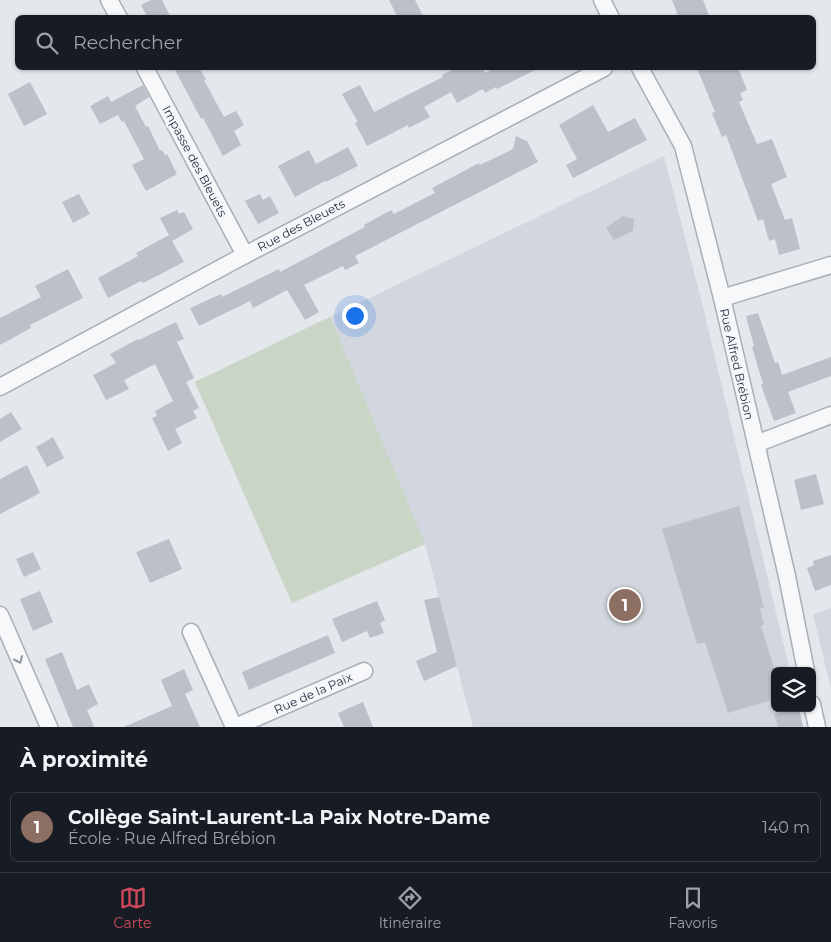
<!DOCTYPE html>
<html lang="fr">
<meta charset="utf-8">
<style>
body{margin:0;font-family:Montserrat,sans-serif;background:#20242c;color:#f1f3f6}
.controls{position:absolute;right:15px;bottom:15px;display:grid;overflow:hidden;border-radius:8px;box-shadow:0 1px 4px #0004}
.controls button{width:45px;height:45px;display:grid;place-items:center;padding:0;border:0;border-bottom:1px solid #363941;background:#171b24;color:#f1f3f6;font:25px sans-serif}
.you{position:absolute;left:354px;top:315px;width:18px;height:18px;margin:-12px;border:4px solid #fff;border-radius:50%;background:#1a73e8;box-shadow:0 0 0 8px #1a73e833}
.badge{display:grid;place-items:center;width:32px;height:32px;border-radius:50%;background:#d1495b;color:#fff;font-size:16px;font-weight:700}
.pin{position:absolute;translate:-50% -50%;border:2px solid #fff;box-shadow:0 1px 5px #0006}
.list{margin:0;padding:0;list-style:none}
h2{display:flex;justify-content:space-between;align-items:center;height:65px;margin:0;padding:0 20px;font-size:21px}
h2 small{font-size:16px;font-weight:400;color:#9ea1a6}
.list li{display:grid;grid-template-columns:32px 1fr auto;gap:15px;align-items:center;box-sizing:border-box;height:70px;margin:0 10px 10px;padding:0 10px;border:1px solid #363941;border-radius:8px}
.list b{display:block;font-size:19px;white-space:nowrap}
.list p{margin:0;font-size:16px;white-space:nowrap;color:#9ea1a6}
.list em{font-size:16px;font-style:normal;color:#9ea1a6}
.icon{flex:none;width:28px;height:28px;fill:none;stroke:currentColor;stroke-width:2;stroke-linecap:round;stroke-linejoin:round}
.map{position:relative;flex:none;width:831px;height:727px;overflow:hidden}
.search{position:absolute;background:#171b24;box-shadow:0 1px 4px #0004;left:15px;right:15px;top:15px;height:55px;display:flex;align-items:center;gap:12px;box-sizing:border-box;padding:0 18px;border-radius:8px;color:#9ea1a6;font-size:19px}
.sheet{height:145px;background:#171b24}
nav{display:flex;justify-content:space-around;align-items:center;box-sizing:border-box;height:70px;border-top:1px solid #363941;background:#171b24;font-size:14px;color:#9ea1a6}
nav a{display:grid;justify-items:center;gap:2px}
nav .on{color:#d1495b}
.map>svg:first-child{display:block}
</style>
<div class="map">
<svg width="831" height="727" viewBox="0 0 831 727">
<rect width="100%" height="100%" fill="#e4e7ec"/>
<!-- built -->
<g fill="#d2d6de">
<path d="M 664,156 L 702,303 L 790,671 L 775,671 L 775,708 L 798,708 L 803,727 L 473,727 L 425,544 L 292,603 L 195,382 Z"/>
<path d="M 831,608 L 831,689 L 813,614 Z"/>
</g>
<!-- green -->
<path fill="#c9d6c5" d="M 330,317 L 425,544 L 292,603 L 195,382 Z"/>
<!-- building -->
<g fill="#bbc0ca">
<path d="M 151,0 L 162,0 L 171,18 L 148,18 L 141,5 Z"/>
<path d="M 389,0 L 415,0 L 424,18 L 398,18 Z"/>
<path d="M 672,0 L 703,0 L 710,18 L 679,18 Z"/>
<path d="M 174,68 L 199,68 L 206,79 L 204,80 L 224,117 L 236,111 L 244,125 L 234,131 L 241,145 L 223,156 L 203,118 L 201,119 Z"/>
<path d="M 456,68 L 482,68 L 485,73 L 495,68 L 539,68 L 497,89 L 496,87 L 485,93 L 483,89 L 457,103 L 451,92 L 424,107 L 430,117 L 409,128 L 408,125 L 367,146 L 355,123 L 358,122 L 342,94 L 360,85 L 374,112 L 443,77 L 442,75 Z"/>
<path d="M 697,68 L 738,68 L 747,90 L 740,93 L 743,100 L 739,102 L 757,144 L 772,139 L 787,177 L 771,184 L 785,220 L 792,218 L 800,249 L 779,255 L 775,239 L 769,241 L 763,219 L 758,221 L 726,135 L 722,137 L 712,113 L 715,112 Z"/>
<path d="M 30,82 L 47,114 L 24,126 L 8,94 Z"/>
<path d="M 143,85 L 149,97 L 135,106 L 146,127 L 148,126 L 160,151 L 162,150 L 165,155 L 167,154 L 177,174 L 146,191 L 132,165 L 144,159 L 124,121 L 122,122 L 118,115 L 100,124 L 90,106 L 108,96 L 111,102 Z"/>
<path d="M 593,105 L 608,132 L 635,118 L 647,140 L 573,178 L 566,165 L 577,159 L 559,125 Z"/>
<path d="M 516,136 L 527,141 L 538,162 L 355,256 L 359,263 L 345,270 L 343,266 L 304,285 L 319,312 L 305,320 L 287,290 L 253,308 L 250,301 L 199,326 L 190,308 L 221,294 L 222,297 L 279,269 L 280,272 L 365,227 L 364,225 L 391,210 L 394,214 L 435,193 L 432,188 L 479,163 L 480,165 L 513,149 Z"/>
<path d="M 348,147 L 358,166 L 326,182 L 325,181 L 295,197 L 278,166 L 309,150 L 316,164 Z"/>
<path d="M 79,194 L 90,214 L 73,223 L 62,202 Z"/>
<path d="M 260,194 L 263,200 L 270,196 L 279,213 L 258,224 L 245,201 Z"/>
<path d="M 177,210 L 179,214 L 184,212 L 193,229 L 172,241 L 184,262 L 143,283 L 141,281 L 108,298 L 98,278 L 138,256 L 136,253 L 169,235 L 171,239 L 160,218 Z"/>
<path d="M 623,216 L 634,219 L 633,231 L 614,240 L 606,228 Z"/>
<path d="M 68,269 L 83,298 L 30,325 L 31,328 L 0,345 L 0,318 L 41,297 L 35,286 Z"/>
<path d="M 758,313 L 775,363 L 778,362 L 782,375 L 831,357 L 831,376 L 788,392 L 796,413 L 774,421 L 761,385 L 763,384 L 752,347 L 754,346 L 746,316 Z"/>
<path d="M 176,322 L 184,339 L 177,342 L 194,378 L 186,382 L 199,408 L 193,411 L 197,418 L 175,429 L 182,443 L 168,451 L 152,418 L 157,416 L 155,411 L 173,401 L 155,364 L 124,380 L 129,389 L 106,400 L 93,375 L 116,363 L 110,354 L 138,339 L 139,340 Z"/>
<path d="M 11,412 L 22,429 L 0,442 L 0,419 Z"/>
<path d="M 53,437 L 64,458 L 47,467 L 36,447 Z"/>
<path d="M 27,465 L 40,493 L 0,514 L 0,479 Z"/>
<path d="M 816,474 L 824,504 L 801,510 L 794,480 Z"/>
<path d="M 739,506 L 764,608 L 760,608 L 764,625 L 761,626 L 775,671 L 775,699 L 728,713 L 705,642 L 697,644 L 662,529 Z"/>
<path d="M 169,539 L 182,569 L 150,583 L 136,552 Z"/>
<path d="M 33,552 L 41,569 L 24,577 L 16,559 Z"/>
<path d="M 831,555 L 831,585 L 815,591 L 807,568 L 814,565 L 813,561 Z"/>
<path d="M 40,591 L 53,622 L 33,631 L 20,599 Z"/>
<path d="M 439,597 L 457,666 L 424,681 L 416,661 L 437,652 L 424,600 Z"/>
<path d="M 377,601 L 385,620 L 380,623 L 384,633 L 370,638 L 367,631 L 342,642 L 332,619 Z"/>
<path d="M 328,635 L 335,653 L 249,690 L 242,672 Z"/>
<path d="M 62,652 L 77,690 L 89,684 L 98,704 L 87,710 L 94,727 L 73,727 L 45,659 Z"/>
<path d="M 184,669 L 193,690 L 185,694 L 200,727 L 124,727 L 172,706 L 161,680 Z"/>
<path d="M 363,702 L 373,727 L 344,727 L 338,713 Z"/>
<path d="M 792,708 L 799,708 L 803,727 L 778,727 L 774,714 Z"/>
</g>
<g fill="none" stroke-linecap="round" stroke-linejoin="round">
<!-- minor casing -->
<g stroke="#a9aeb7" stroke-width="19">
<g id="minor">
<path d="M 109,0 L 119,18"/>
<path d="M 602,0 L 611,18"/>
<path d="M 145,68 L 245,255"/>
<path d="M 640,68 L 683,146 L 722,298 L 787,576 L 806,671"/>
<path d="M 722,298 L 831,265"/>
<path d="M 0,387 L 245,255 L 604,68"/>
<path d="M 756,444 L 831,415"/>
<path d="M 0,615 L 49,727"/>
<path d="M 191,632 L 234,727"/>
<path d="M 812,704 L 817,727"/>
<path d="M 235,727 L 364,671"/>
</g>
</g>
<!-- minor -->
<use href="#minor" stroke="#f7f8fa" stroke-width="16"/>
</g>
<!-- one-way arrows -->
<defs><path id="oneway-chevron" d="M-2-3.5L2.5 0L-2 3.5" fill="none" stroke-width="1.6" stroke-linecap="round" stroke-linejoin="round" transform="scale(1.25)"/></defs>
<use stroke="#9196a0" href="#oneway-chevron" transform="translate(19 660) rotate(66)"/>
<g text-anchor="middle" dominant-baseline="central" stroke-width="5" stroke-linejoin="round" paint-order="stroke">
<!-- street labels -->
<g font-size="12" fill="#2b3445" stroke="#f4f6f9">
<text transform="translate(195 161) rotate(62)">Impasse des Bleuets</text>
<text transform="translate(301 225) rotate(-28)">Rue des Bleuets</text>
<text transform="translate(737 364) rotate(77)">Rue Alfred Brébion</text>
<text transform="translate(313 693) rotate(-24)">Rue de la Paix</text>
</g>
</g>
</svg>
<div class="controls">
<button><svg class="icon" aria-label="layers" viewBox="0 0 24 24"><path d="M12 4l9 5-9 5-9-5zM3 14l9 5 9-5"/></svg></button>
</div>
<div class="you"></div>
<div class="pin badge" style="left:625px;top:605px;background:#8d6e63">1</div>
<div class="search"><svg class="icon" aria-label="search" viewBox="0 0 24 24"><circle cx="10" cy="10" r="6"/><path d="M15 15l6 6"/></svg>Rechercher</div>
</div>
<section class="sheet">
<h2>À proximité<small></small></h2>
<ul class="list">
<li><span class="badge" style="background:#8d6e63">1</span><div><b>Collège Saint-Laurent-La Paix Notre-Dame</b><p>École · Rue Alfred Brébion</p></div><em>140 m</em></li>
</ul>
</section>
<nav>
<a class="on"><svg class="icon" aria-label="map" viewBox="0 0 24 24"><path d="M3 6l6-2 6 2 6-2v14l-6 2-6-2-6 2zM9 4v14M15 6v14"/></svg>Carte</a>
<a><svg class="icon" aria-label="directions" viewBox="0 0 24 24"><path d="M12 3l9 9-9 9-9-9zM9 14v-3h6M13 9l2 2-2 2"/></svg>Itinéraire</a>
<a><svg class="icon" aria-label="saved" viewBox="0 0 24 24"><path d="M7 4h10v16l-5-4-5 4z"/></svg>Favoris</a>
</nav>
